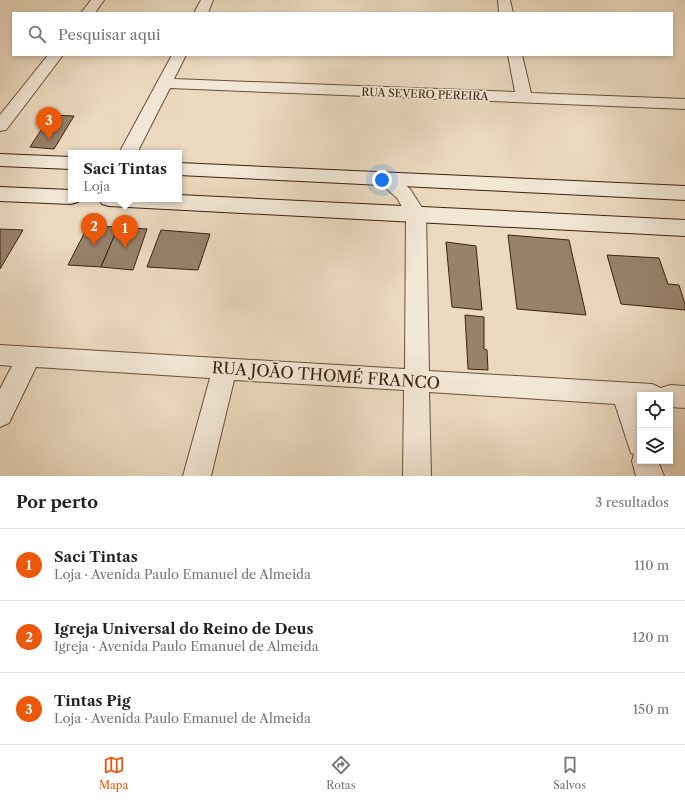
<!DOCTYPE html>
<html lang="pt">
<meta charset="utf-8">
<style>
body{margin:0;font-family:"Libre Caslon Text",serif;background:#f2f2f2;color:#222}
.controls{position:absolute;right:12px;bottom:12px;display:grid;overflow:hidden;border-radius:0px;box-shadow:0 2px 6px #0003}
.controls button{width:36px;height:36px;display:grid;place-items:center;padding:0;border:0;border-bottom:1px solid #e0e0e0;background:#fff;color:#222;font:20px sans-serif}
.you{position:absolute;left:382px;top:180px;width:14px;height:14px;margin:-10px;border:3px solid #fff;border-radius:50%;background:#1a73e8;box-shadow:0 0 0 6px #1a73e833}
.badge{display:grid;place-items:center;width:26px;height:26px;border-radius:50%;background:#ea580c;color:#fff;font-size:13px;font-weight:700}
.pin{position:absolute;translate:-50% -33px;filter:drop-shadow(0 1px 2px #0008)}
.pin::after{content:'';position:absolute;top:21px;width:14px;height:12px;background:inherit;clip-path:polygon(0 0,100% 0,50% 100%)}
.popup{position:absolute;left:68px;top:150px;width:114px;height:52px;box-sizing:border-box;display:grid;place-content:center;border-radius:0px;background:#fff;filter:drop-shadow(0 1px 3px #0005);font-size:13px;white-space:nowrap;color:#767676}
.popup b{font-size:15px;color:#222}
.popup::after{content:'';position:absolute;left:50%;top:100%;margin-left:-8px;border:8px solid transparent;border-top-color:#fff}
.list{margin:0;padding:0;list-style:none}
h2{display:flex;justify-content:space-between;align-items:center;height:52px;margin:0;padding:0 16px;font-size:17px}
h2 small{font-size:13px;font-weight:400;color:#767676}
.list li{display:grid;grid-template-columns:26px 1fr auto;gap:12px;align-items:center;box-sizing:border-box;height:72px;padding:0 16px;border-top:1px solid #e0e0e0}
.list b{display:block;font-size:15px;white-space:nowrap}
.list p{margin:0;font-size:13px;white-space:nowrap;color:#767676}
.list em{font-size:13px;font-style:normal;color:#767676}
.icon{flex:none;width:22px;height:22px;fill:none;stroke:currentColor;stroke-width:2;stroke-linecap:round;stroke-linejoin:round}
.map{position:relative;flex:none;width:685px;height:476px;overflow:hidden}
.search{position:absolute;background:#fff;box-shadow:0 2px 6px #0003;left:12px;right:12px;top:12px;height:44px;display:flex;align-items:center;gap:10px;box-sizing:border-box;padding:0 14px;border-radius:0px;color:#767676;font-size:15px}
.sheet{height:268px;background:#fff}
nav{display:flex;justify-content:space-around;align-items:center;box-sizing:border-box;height:56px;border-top:1px solid #e0e0e0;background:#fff;font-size:11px;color:#767676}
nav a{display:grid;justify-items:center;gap:2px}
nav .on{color:#ea580c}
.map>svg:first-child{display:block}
</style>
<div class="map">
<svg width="685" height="476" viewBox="0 0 685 476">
<rect width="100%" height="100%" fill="#ecdac0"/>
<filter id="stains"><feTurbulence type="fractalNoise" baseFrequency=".005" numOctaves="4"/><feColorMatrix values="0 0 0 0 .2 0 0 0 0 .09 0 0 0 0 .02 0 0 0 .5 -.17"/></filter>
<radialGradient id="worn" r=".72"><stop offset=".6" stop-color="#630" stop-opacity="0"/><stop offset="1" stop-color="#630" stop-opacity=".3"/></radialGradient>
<!-- building -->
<g fill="#98826b" stroke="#3e220e">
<path d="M 51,115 L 74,116 L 54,149 L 30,147 Z"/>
<path d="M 88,226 L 118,227 L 101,267 L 68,265 Z"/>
<path d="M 118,227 L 147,229 L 133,270 L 101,267 Z"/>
<path d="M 0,229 L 23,230 L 0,269 Z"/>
<path d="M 161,230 L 210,234 L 198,270 L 147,267 Z"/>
<path d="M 508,235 L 569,240 L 586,315 L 517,309 Z"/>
<path d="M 446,242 L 476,246 L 482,310 L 452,307 Z"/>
<path d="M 607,255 L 659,258 L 668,284 L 679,285 L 685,304 L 685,310 L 621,304 Z"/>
<path d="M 465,315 L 484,317 L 484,349 L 487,350 L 488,370 L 468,369 Z"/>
</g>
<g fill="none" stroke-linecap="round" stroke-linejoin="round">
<!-- street casing -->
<g stroke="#6a503a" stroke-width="2">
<g id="street">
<path d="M 91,0 L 104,0 L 95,13 L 81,13 Z"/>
<path d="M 201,0 L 213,0 L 208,13 L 194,13 Z"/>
<path d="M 498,0 L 510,0 L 513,13 L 499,13 Z"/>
<path d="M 48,55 L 63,55 L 6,130 L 0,131 L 0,115 Z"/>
<path d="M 172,55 L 186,55 L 174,79 L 515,92 L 508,55 L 522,55 L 531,93 L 685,99 L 685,109 L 170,88 L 137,153 L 119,153 Z"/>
<path d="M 385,172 L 397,177 L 410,189 L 426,214 L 429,371 L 652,384 L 661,388 L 670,385 L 685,386 L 685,408 L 670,407 L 670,395 L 640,395 L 640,461 L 658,461 L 664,476 L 636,476 L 632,461 L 634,454 L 631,453 L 615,404 L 429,392 L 431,476 L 403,476 L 404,390 L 234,380 L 211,476 L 183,476 L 210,378 L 36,367 L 9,423 L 0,427 L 0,389 L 12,366 L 0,365 L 0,345 L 405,369 L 406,214 L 397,198 L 379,182 L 376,178 L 379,174 Z"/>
</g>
</g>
<!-- secondary casing -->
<g stroke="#3e220e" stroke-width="2">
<g id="secondary">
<path d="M 0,154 L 71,157 L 71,169 L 0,166 Z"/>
<path d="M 179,163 L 685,186 L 685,200 L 179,175 Z"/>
<path d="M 0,187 L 71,190 L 71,199 L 80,199 L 78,202 L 71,204 L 0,201 Z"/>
<path d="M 179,195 L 685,220 L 685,236 L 109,206 L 102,204 L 99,199 L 179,199 Z"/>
</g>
</g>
<!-- street -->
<use href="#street" fill="#f3e7d6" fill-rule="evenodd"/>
<!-- secondary -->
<use href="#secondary" fill="#f3e7d6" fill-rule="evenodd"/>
</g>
<g text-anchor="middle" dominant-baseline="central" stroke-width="3.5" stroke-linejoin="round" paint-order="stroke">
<!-- far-street labels -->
<g font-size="11" fill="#3e220e" stroke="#f3e7d6">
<text transform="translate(425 94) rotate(2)">RUA SEVERO PEREIRA</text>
</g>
<!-- near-street labels -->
<g font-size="16" fill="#3e220e" stroke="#f3e7d6">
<text transform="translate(326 375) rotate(4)">RUA JOÃO THOMÉ FRANCO</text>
</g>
</g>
<rect width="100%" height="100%" filter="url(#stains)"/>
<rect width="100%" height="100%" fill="url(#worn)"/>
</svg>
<div class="controls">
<button><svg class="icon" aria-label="locate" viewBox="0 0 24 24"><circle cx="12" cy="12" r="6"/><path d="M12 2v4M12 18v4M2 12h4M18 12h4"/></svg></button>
<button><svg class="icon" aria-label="layers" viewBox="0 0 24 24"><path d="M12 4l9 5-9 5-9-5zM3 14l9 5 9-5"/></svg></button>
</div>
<div class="you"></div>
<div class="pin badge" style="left:125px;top:248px">1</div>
<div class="popup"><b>Saci Tintas</b>Loja</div>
<div class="pin badge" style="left:94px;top:246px">2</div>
<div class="pin badge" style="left:49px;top:140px">3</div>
<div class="search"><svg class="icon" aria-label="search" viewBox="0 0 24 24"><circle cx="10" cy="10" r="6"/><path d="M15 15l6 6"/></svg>Pesquisar aqui</div>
</div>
<section class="sheet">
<h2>Por perto<small>3 resultados</small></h2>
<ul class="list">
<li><span class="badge">1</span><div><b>Saci Tintas</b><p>Loja · Avenida Paulo Emanuel de Almeida</p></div><em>110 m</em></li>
<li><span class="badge">2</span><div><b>Igreja Universal do Reino de Deus</b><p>Igreja · Avenida Paulo Emanuel de Almeida</p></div><em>120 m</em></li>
<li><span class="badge">3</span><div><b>Tintas Pig</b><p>Loja · Avenida Paulo Emanuel de Almeida</p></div><em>150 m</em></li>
</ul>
</section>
<nav>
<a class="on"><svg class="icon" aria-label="map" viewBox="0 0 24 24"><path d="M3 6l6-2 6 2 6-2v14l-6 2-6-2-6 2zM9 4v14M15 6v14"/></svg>Mapa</a>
<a><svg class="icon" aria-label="directions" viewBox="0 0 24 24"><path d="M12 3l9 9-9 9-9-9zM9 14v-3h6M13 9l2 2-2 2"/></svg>Rotas</a>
<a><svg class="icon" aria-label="saved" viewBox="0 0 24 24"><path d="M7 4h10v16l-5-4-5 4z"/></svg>Salvos</a>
</nav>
